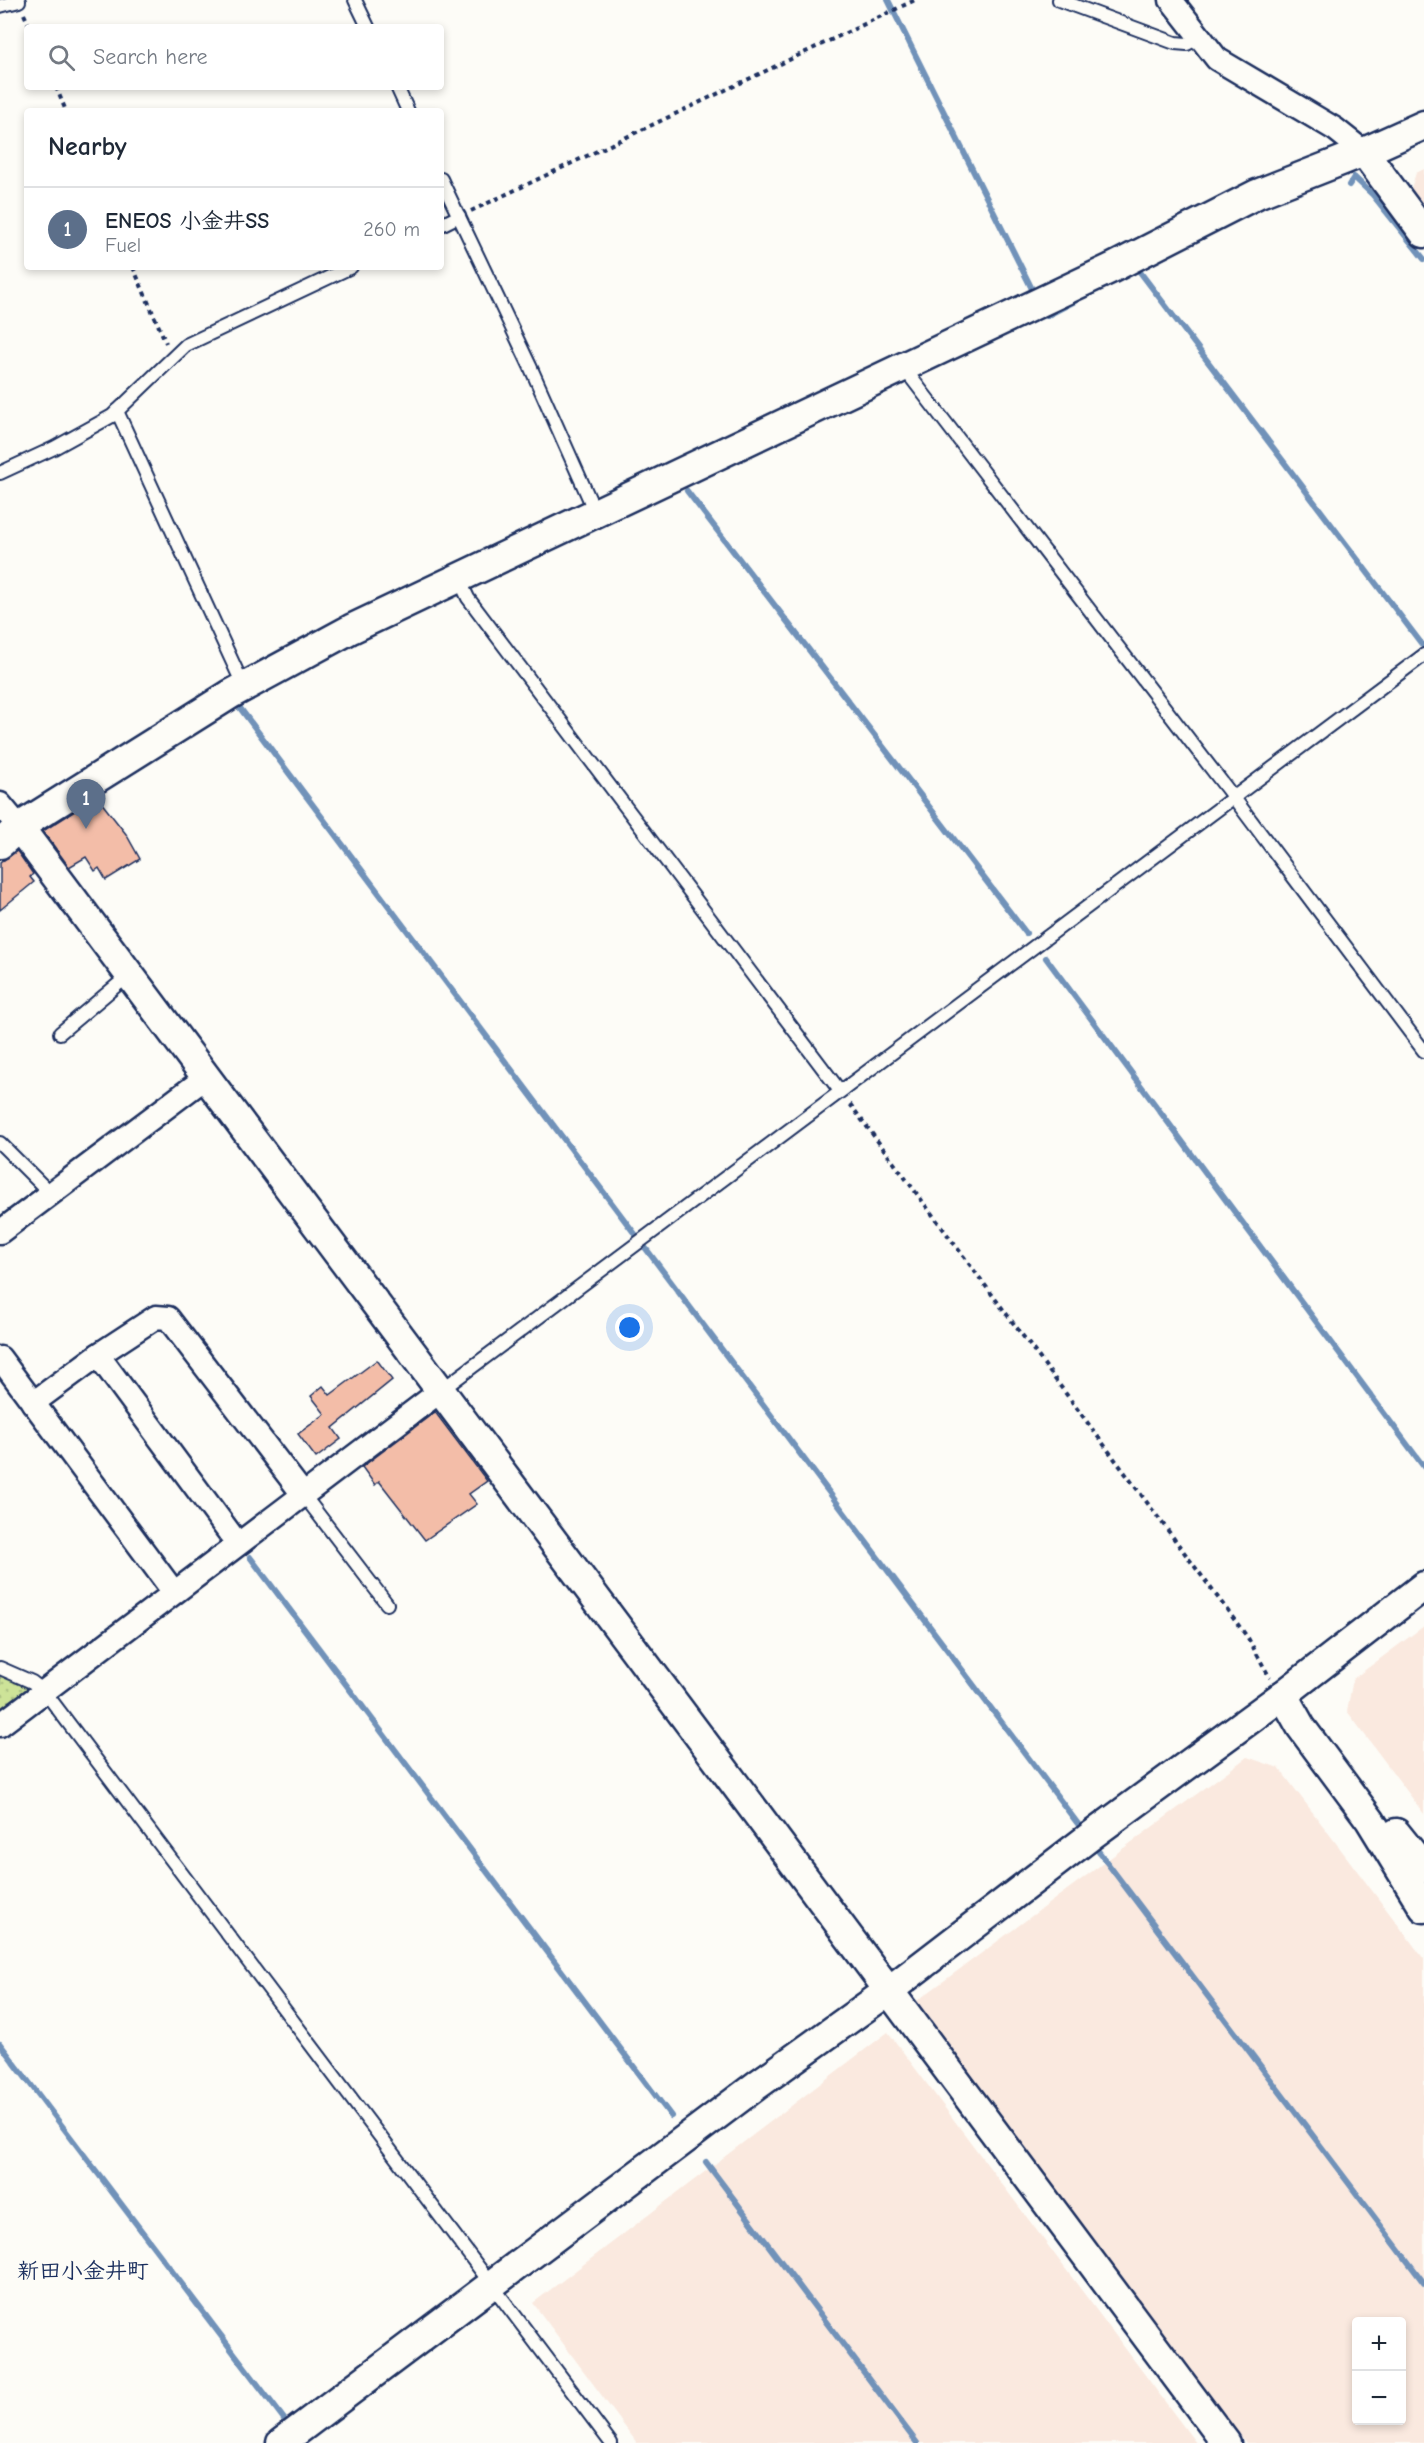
<!DOCTYPE html>
<meta charset="utf-8">
<style>
body{margin:0;font-family:"Comic Neue","Klee One",sans-serif;background:#f6f6f7;color:#1f2937}
.controls{position:absolute;right:18px;bottom:18px;display:grid;overflow:hidden;border-radius:6px;box-shadow:0 3px 9px #0003}
.controls button{width:54px;height:54px;display:grid;place-items:center;padding:0;border:0;border-bottom:2px solid #e0e1e3;background:#fff;color:#1f2937;font:30px sans-serif}
.you{position:absolute;left:630px;top:1328px;width:21px;height:21px;margin:-15px;border:4px solid #fff;border-radius:50%;background:#1a73e8;box-shadow:0 0 0 9px #1a73e833}
.badge{display:grid;place-items:center;width:39px;height:39px;border-radius:50%;background:#ea580c;color:#fff;font-size:20px;font-weight:700}
.pin{position:absolute;translate:-50% -50px;filter:drop-shadow(0 2px 3px #0008)}
.pin::after{content:'';position:absolute;top:32px;width:21px;height:18px;background:inherit;clip-path:polygon(0 0,100% 0,50% 100%)}
.list{margin:0;padding:0;list-style:none}
h2{display:flex;justify-content:space-between;align-items:center;height:78px;margin:0;padding:0 24px;font-size:26px}
h2 small{font-size:20px;font-weight:400;color:#747a83}
.list li{display:grid;grid-template-columns:39px 1fr auto;gap:18px;align-items:center;box-sizing:border-box;height:84px;padding:0 24px;border-top:2px solid #e0e1e3}
.list b{display:block;font-size:22px;white-space:nowrap}
.list p{margin:0;font-size:20px;white-space:nowrap;color:#747a83}
.list em{font-size:20px;font-style:normal;color:#747a83}
.icon{flex:none;width:33px;height:33px;fill:none;stroke:currentColor;stroke-width:2;stroke-linecap:round;stroke-linejoin:round}
.map{position:relative;flex:none;width:1424px;height:2443px;overflow:hidden}
.search{position:absolute;background:#fff;box-shadow:0 3px 9px #0003;left:24px;top:24px;width:420px;height:66px;display:flex;align-items:center;gap:15px;box-sizing:border-box;padding:0 21px;border-radius:6px;color:#747a83;font-size:22px}
.panel{position:absolute;background:#fff;box-shadow:0 3px 9px #0003;left:24px;top:108px;width:420px;height:162px;border-radius:6px}
.map>svg:first-child{display:block}
</style>
<div class="map">
<svg width="1424" height="2443" viewBox="0 0 1424 2443">
<defs>
<pattern id="grass-dots" width="8" height="8" patternUnits="userSpaceOnUse" patternTransform="scale(1.5)"><rect width="8" height="8" fill="#cde398"/><path d="M2 2h.1M6 6h.1" fill="none" stroke="#afc385" stroke-width="1.8" stroke-linecap="round"/></pattern>
</defs>
<rect width="100%" height="100%" fill="#fdfcf7"/>
<filter id="ink" filterUnits="userSpaceOnUse"><feTurbulence type="fractalNoise" baseFrequency=".0167" numOctaves="2"/><feDisplacementMap in="SourceGraphic" scale="12" xChannelSelector="R" yChannelSelector="G"/><feConvolveMatrix kernelMatrix="1 2 1 2 8 2 1 2 1" color-interpolation-filters="sRGB"/></filter>
<g filter="url(#ink)">
<!-- built -->
<g fill="#fae9df" fill-rule="evenodd">
<path d="M 1424,169 L 1424,217 L 1408,197 L 1416,173 Z"/>
<path d="M 1424,1626 L 1424,1814 L 1347,1711 L 1353,1679 Z"/>
<path d="M 1247,1757 L 1279,1768 L 1424,1959 L 1424,2443 L 1246,2443 L 914,2003 ZM 1356,2322 L 1402,2322 L 1402,2420 L 1356,2420 Z"/>
<path d="M 888,2032 L 1196,2443 L 637,2443 L 533,2303 Z"/>
</g>
<!-- grass -->
<path fill="url(#grass-dots)" stroke="#74897b" stroke-width="1.5" d="M 0,1672 L 27,1683 L 28,1692 L 0,1712 Z"/>
<g fill="none" stroke-linecap="round" stroke-linejoin="round">
<!-- stream -->
<g stroke="#7192b9" stroke-width="6">
<path d="M 888,0 L 1036,297"/>
<path d="M 1349,185 L 1354,177 L 1372,194 L 1424,259"/>
<path d="M 1134,270 L 1137,268 L 1424,647"/>
<path d="M 1042,309 L 1046,316 L 1075,301"/>
<path d="M 687,491 L 1026,933"/>
<path d="M 237,704 L 1078,1824"/>
<path d="M 1046,958 L 1424,1467"/>
<path d="M 250,1557 L 671,2116"/>
<path d="M 1099,1852 L 1424,2283"/>
<path d="M 0,2044 L 284,2419"/>
<path d="M 706,2162 L 917,2443"/>
</g>
</g>
<!-- building -->
<g fill="#f3bda8" stroke="#1b2f5e" stroke-width="1.5">
<path d="M 97,797 L 126,834 L 140,859 L 106,880 L 99,868 L 95,871 L 86,857 L 69,867 L 43,831 Z"/>
<path d="M 17,851 L 33,874 L 30,877 L 34,882 L 0,910 L 0,863 Z"/>
<path d="M 377,1360 L 392,1380 L 333,1428 L 341,1439 L 316,1458 L 298,1434 L 325,1414 L 311,1396 L 323,1386 L 330,1395 Z"/>
<path d="M 435,1412 L 487,1481 L 469,1494 L 477,1504 L 425,1540 L 379,1481 L 375,1485 L 362,1467 Z"/>
</g>
<g fill="none" stroke-linecap="round" stroke-linejoin="round">
<!-- service casing -->
<g stroke="#1b2f5e" stroke-width="16">
<g id="service">
<path d="M 355,0 L 368,27"/>
<path d="M 1059,0 L 1175,43 L 1187,44 L 1200,37"/>
<path d="M 0,6 L 19,1"/>
<path d="M 397,87 L 408,111"/>
<path d="M 441,179 L 530,366 L 596,514"/>
<path d="M 441,225 L 459,216"/>
<path d="M 903,367 L 1234,798 L 1424,1051"/>
<path d="M 117,411 L 244,687"/>
<path d="M 0,473 L 54,448 L 112,416 L 186,345 L 351,267"/>
<path d="M 459,579 L 468,598 L 840,1091"/>
<path d="M 60,1033 L 129,975"/>
<path d="M 0,1143 L 51,1194"/>
<path d="M 440,1391 L 1424,655"/>
<path d="M 302,1493 L 387,1604"/>
<path d="M 0,1668 L 32,1682 L 45,1692 L 611,2443"/>
</g>
</g>
<!-- minor casing -->
<g stroke="#1b2f5e" stroke-width="27">
<g id="minor">
<path d="M 1171,0 L 1217,59 L 1335,129 L 1364,152"/>
<path d="M 0,804 L 19,827"/>
<path d="M 0,1232 L 205,1078"/>
<path d="M 98,1355 L 237,1543"/>
<path d="M 0,1358 L 173,1591"/>
<path d="M 33,1403 L 98,1355 L 156,1317 L 168,1318 L 302,1493"/>
<path d="M 0,1725 L 439,1392"/>
</g>
</g>
<!-- tertiary casing -->
<g stroke="#1b2f5e" stroke-width="33">
<g id="tertiary">
<path d="M 1364,152 L 1424,233"/>
<path d="M 19,827 C 419,1367 827,1902 1226,2443"/>
<path d="M 0,844 L 19,827 L 231,694 L 351,629 L 1112,268 L 1257,194 L 1364,152 L 1424,125"/>
<path d="M 1283,1695 L 1301,1727 L 1370,1820 L 1424,1908"/>
<path d="M 1396,1833 L 1424,1868"/>
<path d="M 281,2443 L 757,2085 L 891,1989 L 1092,1835 L 1283,1695 L 1424,1586"/>
</g>
</g>
<!-- path -->
<g stroke="#1b2f5e" stroke-width="4" stroke-dasharray="4.5 4.5" stroke-linecap="butt">
<path d="M 24,14 L 30,27"/>
<path d="M 56,87 L 66,111"/>
<path d="M 471,211 L 915,0"/>
<path d="M 133,267 L 166,343"/>
<path d="M 850,1104 L 1248,1638 L 1270,1678"/>
</g>
<!-- service -->
<use href="#service" stroke="#fdfcf7" stroke-width="12"/>
<!-- minor -->
<use href="#minor" stroke="#fdfcf7" stroke-width="22"/>
<!-- tertiary -->
<use href="#tertiary" stroke="#fdfcf7" stroke-width="28"/>
</g>
</g>
<g text-anchor="middle" dominant-baseline="central" stroke-width="5" stroke-linejoin="round" paint-order="stroke">
<!-- quarter labels -->
<g font-size="22" font-weight="bold" fill="#1b2f5e" stroke="#fdfcf7">
<text x="83" y="2271">新田小金井町</text>
</g>
</g>
</svg>
<div class="controls">
<button>+</button>
<button>−</button>
</div>
<div class="you"></div>
<div class="pin badge" style="left:86px;top:829px;background:#5c6f8a">1</div>
<div class="search"><svg class="icon" aria-label="search" viewBox="0 0 24 24"><circle cx="10" cy="10" r="6"/><path d="M15 15l6 6"/></svg>Search here</div>
<section class="panel">
<h2>Nearby<small></small></h2>
<ul class="list">
<li><span class="badge" style="background:#5c6f8a">1</span><div><b>ENEOS 小金井SS</b><p>Fuel</p></div><em>260 m</em></li>
</ul>
</section>
</div>
